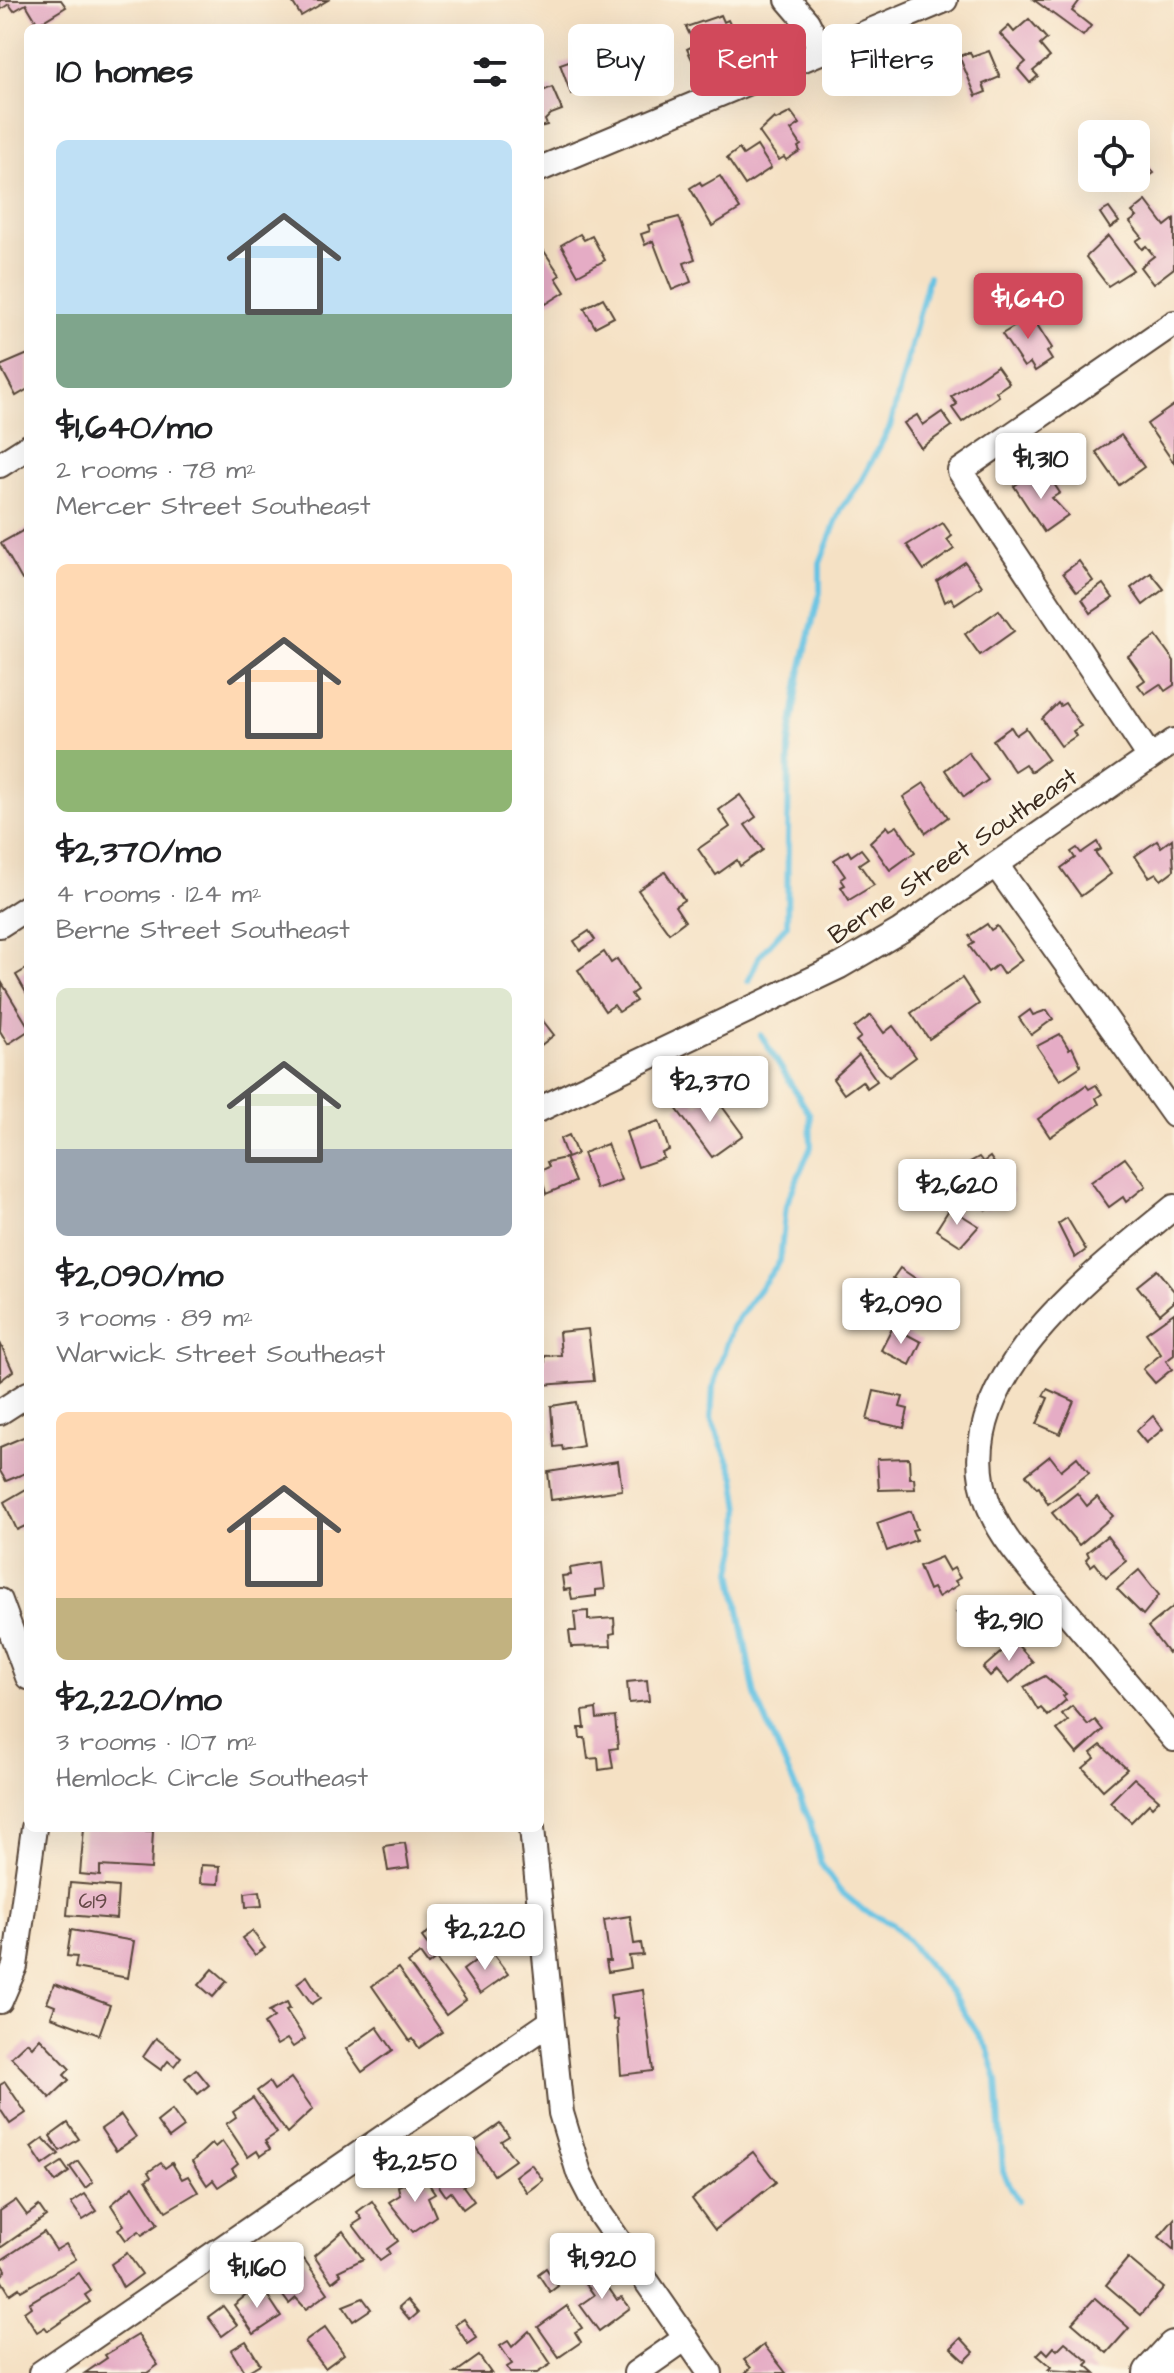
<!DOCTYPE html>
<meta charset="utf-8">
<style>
:root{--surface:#fff;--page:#f6f6f6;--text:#202124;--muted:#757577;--accent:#d1495b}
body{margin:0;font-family:"Architects Daughter",sans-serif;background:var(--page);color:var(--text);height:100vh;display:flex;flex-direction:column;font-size:30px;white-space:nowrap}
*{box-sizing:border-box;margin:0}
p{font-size:26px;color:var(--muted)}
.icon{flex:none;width:44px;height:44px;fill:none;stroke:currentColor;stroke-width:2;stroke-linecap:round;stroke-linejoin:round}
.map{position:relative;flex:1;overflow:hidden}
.panel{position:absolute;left:24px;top:24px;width:520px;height:1808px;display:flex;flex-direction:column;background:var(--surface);border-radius:12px;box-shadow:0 8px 32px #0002}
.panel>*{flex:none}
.hud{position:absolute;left:568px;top:24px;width:486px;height:72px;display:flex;gap:16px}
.controls{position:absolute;left:1078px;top:120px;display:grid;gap:16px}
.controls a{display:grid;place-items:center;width:72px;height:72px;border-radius:12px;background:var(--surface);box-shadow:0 8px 32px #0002;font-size:40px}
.price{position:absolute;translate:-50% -68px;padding:0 18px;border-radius:8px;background:#fff;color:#222;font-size:26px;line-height:52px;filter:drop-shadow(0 2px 4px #0008)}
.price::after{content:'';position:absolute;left:50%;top:48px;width:24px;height:18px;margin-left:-12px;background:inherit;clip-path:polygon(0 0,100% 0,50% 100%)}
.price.active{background:var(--accent);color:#fff}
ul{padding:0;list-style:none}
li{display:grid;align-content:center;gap:16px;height:424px;padding:0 32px}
li span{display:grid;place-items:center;height:248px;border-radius:12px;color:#555}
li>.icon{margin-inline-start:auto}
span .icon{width:144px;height:144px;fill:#fffc;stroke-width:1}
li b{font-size:34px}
h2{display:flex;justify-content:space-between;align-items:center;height:96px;padding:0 32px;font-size:34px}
.tag{padding:0 28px;border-radius:12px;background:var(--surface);box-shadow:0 8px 32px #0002;font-size:28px;line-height:72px}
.tag.active{background:var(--accent);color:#fff}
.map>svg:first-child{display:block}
</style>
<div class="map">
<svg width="1174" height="2373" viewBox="0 0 1174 2373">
<rect width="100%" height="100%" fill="#fcf5e5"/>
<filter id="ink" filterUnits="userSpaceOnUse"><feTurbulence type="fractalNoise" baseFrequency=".0125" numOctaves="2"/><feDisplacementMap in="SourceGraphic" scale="16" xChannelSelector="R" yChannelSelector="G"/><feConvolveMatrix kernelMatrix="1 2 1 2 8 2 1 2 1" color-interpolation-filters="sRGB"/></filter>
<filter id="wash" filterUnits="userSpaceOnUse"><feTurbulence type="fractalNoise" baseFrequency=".006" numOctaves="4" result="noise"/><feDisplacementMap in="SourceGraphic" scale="32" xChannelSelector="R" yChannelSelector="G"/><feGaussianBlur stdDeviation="1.8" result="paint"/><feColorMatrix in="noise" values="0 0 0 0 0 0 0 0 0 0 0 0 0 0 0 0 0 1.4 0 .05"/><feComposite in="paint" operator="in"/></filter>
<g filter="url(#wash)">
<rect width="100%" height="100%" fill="#f5e1c4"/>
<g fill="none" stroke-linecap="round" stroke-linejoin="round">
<g stroke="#65c2e3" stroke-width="6">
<path d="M748 981 759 956 787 925 789 744 800 674 820 592V563L841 509 860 483 890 427 929 276"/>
<path d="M761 1035 810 1115 811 1147 786 1205 780 1261 732 1327 713 1387 711 1419 735 1477 740 1509 739 1540 732 1571 749 1664 755 1695 810 1821 821 1864 839 1890 863 1910 892 1924 913 1947 954 1996 988 2050 997 2080 1003 2172 1018 2200"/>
</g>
</g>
<g id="blocks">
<g fill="#e5acc5">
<path d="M0 0H61L66 7 38 24 26 4 14 11 9 4 0 10Z"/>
<path d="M291 0H328L301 16Z"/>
<path d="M1034 0H1080L1072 11 1091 26 1083 36Z"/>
<path d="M721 15 724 22 728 20 739 42 721 56 719 52 694 64 687 49 695 45 686 27Z"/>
<path d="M1029 19 1047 39 1040 45 1050 57 1033 71 1038 76 1030 83 1018 69 1026 62 1000 34 1009 26 1014 32Z"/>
<path d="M644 30 661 73 623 84 618 70 625 67 615 42Z"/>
<path d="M989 51 1000 77 983 84 986 92 976 96 959 56 970 52 972 57Z"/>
<path d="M580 57 582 64 595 60 603 83 592 86 594 92 583 95 581 90 571 94 560 64Z"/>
<path d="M552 87 562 110 551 114 545 120 547 125 540 127V92Z"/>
<path d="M791 112 800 124 791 130 801 145 798 147 800 151 786 160 784 157 779 160 759 132 774 118 776 120Z"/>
<path d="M757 146 771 168 745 185 727 158 739 149 743 155Z"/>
<path d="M1142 157 1154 173 1144 180 1136 170V161Z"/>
<path d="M720 176 740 209 712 226 690 188 700 182 702 186Z"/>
<path d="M1146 201 1165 226 1174 219V268L1153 284 1140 267 1154 256 1146 246 1142 249 1136 241 1142 237 1130 222 1137 217 1132 212Z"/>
<path d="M1109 208 1119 222 1110 228 1100 213Z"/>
<path d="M679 217 695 259 684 263 691 282 672 290 653 241 645 245 641 234 650 231 648 225Z"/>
<path d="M580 234 584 240 592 236 605 260 578 275 561 245Z"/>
<path d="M1108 236 1133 270 1108 286 1086 257Z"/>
<path d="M540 245 560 275 556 278 565 292 546 304 540 295Z"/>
<path d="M603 298 614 317 595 327 584 308Z"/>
<path d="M1025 306 1052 348 1047 352 1052 360 1035 371 1030 363 1024 367 1002 334 1017 325 1011 316Z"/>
<path d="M28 354V389L16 396 0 366Z"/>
<path d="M997 366 1009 383 996 392 999 396 962 422 952 408 957 404 951 397Z"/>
<path d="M1174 405V463L1147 424Z"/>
<path d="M942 412 952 426 921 448 904 423 917 415 923 425Z"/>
<path d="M1121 435 1144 467 1119 485 1096 452Z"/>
<path d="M1033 473 1045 486 1052 481 1060 493 1052 498 1068 515 1044 532 1014 486Z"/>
<path d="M943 523 952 536 947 540 954 549 924 570 907 545Z"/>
<path d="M28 528V577L22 580 1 543Z"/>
<path d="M1079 561 1093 581 1077 592 1063 573Z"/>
<path d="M965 562 982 586 955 604 951 598 945 602 937 581Z"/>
<path d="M1151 573 1164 589 1143 605 1131 588Z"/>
<path d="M1103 584 1113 598 1091 613 1082 599Z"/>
<path d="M999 610 1014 631 980 655 965 634Z"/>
<path d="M1156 636 1174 661V685L1165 691 1160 684 1145 694 1138 685 1145 680 1128 656Z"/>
<path d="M1058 703 1060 706 1065 703 1081 726 1073 731 1076 736 1061 746 1042 719Z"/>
<path d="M1011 727 1016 735 1026 728 1048 759 1031 772 1025 764 1014 771 993 740Z"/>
<path d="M968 752 988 780 964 797 945 770Z"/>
<path d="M924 783 948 817 926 833 903 797Z"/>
<path d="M740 795 756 817 745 825 763 850 740 866 737 860 716 875 698 849 730 827 719 810Z"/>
<path d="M887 826 890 830 897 826 915 852 890 870 870 842Z"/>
<path d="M1172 839 1174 870 1161 880 1156 873 1149 877 1135 856 1157 841 1161 847Z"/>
<path d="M1097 842 1101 849 1095 852 1111 874 1081 896 1061 868 1075 858 1071 852 1077 848 1081 853Z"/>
<path d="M861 849 868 858 859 864 874 885 849 900 841 887 845 885 841 879 845 876 834 860 848 851 851 856Z"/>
<path d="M665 872 684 900 675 906 685 921 669 933 638 890Z"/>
<path d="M987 924 991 930 997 926 1022 960 1003 974 997 965 988 972 969 946 974 943 969 936Z"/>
<path d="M589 931 595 940 580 950 574 941Z"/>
<path d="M604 952 611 963 617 959 637 990 631 994 636 1001 619 1012 614 1005 605 1011 578 970Z"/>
<path d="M28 968V996L16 975Z"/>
<path d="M962 978 979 1004 929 1039 911 1013Z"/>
<path d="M2 983 28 1026V1031L8 1044 0 1031Z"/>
<path d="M1030 1010 1033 1015 1047 1010 1053 1019 1031 1035 1019 1018Z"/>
<path d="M871 1015 884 1033 893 1026 916 1057 889 1077 856 1041 861 1037 854 1028Z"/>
<path d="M540 1017 554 1035 540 1046Z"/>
<path d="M1060 1034 1069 1049 1072 1047 1081 1066 1060 1080 1037 1046Z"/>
<path d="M859 1055 877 1081 867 1088 862 1081 844 1094 833 1079Z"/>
<path d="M1086 1085 1089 1089 1096 1085 1102 1094 1096 1098 1099 1104 1050 1137 1038 1119Z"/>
<path d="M713 1094 743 1135 712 1157 676 1108 691 1097 697 1105Z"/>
<path d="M659 1121 669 1150 662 1153 664 1158 638 1167 626 1132Z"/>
<path d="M569 1135 577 1154 567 1158 560 1139Z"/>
<path d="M607 1144 621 1180 596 1189 583 1153Z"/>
<path d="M979 1157 983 1162 990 1157 1013 1191 986 1210 963 1176 974 1168 970 1162Z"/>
<path d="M565 1158 575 1182 546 1194 540 1171 549 1167 547 1162Z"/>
<path d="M1125 1158 1146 1186 1126 1202 1123 1197 1109 1207 1091 1182Z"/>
<path d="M950 1208 979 1226 961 1246 936 1230Z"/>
<path d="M1067 1218 1086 1250 1075 1258 1058 1224Z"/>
<path d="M900 1268 937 1293 922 1316 897 1299 905 1287 893 1278Z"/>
<path d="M1157 1270 1174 1291V1302L1160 1314 1137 1286Z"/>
<path d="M1174 1313V1355L1166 1361 1172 1369 1155 1383 1143 1369 1161 1354 1146 1333Z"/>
<path d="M893 1327 921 1342 910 1365 881 1350Z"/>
<path d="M588 1329 594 1381 542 1385 540 1363 545 1362V1356L561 1355 559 1332Z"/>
<path d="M0 1343 13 1371 0 1381Z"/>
<path d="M1047 1389 1074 1401 1060 1434 1037 1424 1048 1398 1043 1396Z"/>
<path d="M874 1391 903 1397 900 1407 908 1409 904 1428 867 1420Z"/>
<path d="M576 1402 583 1446 563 1450 562 1446 554 1447 551 1406Z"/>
<path d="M1153 1416 1163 1429 1146 1443 1136 1431Z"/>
<path d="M28 1435V1472L6 1481 0 1471V1447Z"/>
<path d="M1050 1456 1061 1470 1077 1457 1089 1473 1048 1504 1039 1487 1037 1488 1026 1475Z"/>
<path d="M909 1458 910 1478H914L915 1489 879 1490 877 1459Z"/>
<path d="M618 1461 622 1490 551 1500 548 1472Z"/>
<path d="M28 1488V1532L25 1526 17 1530 4 1502Z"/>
<path d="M1077 1493 1087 1506 1097 1497 1113 1516 1079 1545 1052 1513Z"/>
<path d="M911 1511 917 1529 912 1530 916 1540 887 1551 877 1523Z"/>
<path d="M1107 1536 1126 1561 1106 1577 1095 1563 1091 1566 1086 1559 1089 1556 1087 1552Z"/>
<path d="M941 1557 949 1571 954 1568 960 1578 955 1581 958 1585 938 1597 933 1588 929 1590 919 1566Z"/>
<path d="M602 1563 605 1589 596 1590V1596L572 1599 570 1589 564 1590 562 1576 571 1575 570 1568Z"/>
<path d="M1139 1570 1159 1595 1143 1615 1117 1589Z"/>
<path d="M977 1599 987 1611 991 1607 999 1616 980 1638 974 1631 971 1634 956 1612Z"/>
<path d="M1174 1606V1648L1168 1653 1148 1627Z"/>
<path d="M588 1611V1620L614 1618 615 1633 610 1634 611 1646 571 1647 569 1631H576L574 1612Z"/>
<path d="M1014 1641 1033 1662 1009 1684 997 1670 990 1676 983 1668Z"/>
<path d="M1045 1676 1066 1694 1063 1696 1066 1700 1048 1716 1041 1708 1038 1710 1024 1687Z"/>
<path d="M647 1680 649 1701 629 1703 627 1682Z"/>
<path d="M1072 1706 1088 1725 1095 1720 1103 1730 1077 1754 1057 1730 1068 1721 1062 1714Z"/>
<path d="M596 1709 597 1719 615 1717 618 1748 610 1749 613 1768 599 1770 598 1758 588 1759 585 1738H580L579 1728H585L583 1711Z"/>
<path d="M1101 1745 1127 1769 1103 1790 1083 1768 1095 1758 1091 1753Z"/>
<path d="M1134 1778 1159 1800 1152 1807 1149 1804 1131 1822 1110 1802Z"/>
<path d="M84 1828 153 1831 151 1869 100 1866V1876L80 1874Z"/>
<path d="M405 1843 409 1868 388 1871 384 1846Z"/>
<path d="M201 1865 220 1866 219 1884 200 1883Z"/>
<path d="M70 1883 118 1887 116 1919 67 1915Z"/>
<path d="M260 1891 262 1906 246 1907 245 1893Z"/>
<path d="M630 1916 634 1944 641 1943 643 1955 629 1956 631 1968 608 1972 606 1961H610L604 1920Z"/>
<path d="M71 1930 134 1941 128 1978 75 1968 77 1957 67 1956Z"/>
<path d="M431 1930 443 1946 434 1953 422 1937Z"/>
<path d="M252 1931 265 1948 255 1955 242 1938Z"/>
<path d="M490 1950 508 1974 480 1994 463 1970Z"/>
<path d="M420 1954 428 1965 436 1959 466 2000 446 2015 408 1963Z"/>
<path d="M398 1968 442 2032 419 2048 413 2039 410 2041 372 1986Z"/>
<path d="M213 1969 227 1981 213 1997 199 1985Z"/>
<path d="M307 1976 321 1998 312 2004 297 1983Z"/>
<path d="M54 1984 110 2005 99 2035 51 2017 55 2006 47 2003Z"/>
<path d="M643 1990 653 2071 621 2075 617 2019 613 2020 610 1995Z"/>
<path d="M287 2002 290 2008 286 2010 305 2039 293 2047 287 2039 277 2045 264 2024 274 2017 269 2011Z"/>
<path d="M377 2027 393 2050 362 2072 346 2049Z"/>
<path d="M40 2038 70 2069 64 2075 69 2080 50 2098 11 2057 27 2042 32 2047Z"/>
<path d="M156 2038 181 2057 174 2066 168 2061 161 2070 143 2057Z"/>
<path d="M196 2069 209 2085 198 2094 185 2078Z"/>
<path d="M291 2078 313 2109 287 2133 257 2091 269 2082 274 2090Z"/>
<path d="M5 2082 26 2113 10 2124 0 2109V2085Z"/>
<path d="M253 2098 277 2133 265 2141 270 2149 260 2156 257 2151 248 2157 226 2124 236 2117 233 2112Z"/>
<path d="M172 2110 184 2127 169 2138 157 2122Z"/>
<path d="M121 2115 136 2137 116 2151 101 2129Z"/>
<path d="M68 2123 79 2139 60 2151 50 2136Z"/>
<path d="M500 2124 509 2136 501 2141 515 2160 494 2175 473 2143Z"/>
<path d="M43 2138 59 2154 43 2165 31 2147Z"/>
<path d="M222 2141 238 2164 232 2169 236 2175 218 2187 213 2180 207 2185 192 2162 212 2143 215 2147Z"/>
<path d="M753 2152 776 2182 715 2230 692 2199Z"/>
<path d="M459 2153 470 2168 461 2175 467 2183 463 2186 474 2201 463 2209 451 2192 446 2196 430 2173Z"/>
<path d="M78 2161 93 2182 85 2188 70 2167Z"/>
<path d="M62 2162 69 2172 55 2182 48 2171Z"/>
<path d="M161 2163 165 2168 172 2163 182 2179 188 2176 198 2192 166 2211 146 2180 151 2177 148 2172Z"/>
<path d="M531 2164 543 2180 527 2192 515 2176Z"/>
<path d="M424 2177 435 2193 428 2197 436 2216 413 2232 389 2202 400 2195 398 2186 408 2182 411 2187Z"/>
<path d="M133 2186 158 2224 142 2235 139 2231 126 2240 118 2229 124 2225 111 2205Z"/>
<path d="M85 2194 97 2211 83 2220 71 2203Z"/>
<path d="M16 2200 27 2215 39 2206 46 2216 0 2248V2211Z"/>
<path d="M372 2201 398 2241 387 2249 390 2254 380 2261 353 2225 362 2219 357 2212Z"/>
<path d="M1174 2219V2250L1159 2237Z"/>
<path d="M343 2231 363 2259 338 2271 341 2275 332 2282 314 2256Z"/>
<path d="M44 2232 56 2250 66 2244 76 2259 21 2291 19 2288 10 2294 0 2278 6 2270 0 2261Z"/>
<path d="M127 2253 142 2274 123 2288 111 2264Z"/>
<path d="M293 2255 298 2263 304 2259 328 2293 306 2309 296 2298 289 2304 272 2281 284 2273 278 2266Z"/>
<path d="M1128 2258 1164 2288 1141 2315 1106 2285Z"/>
<path d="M594 2267 617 2300 622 2297 630 2308 599 2331 580 2305 594 2295 581 2277Z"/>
<path d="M546 2268 558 2286 550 2292 538 2274Z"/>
<path d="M79 2273 91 2291 85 2295 90 2302 48 2331 45 2327 37 2332 24 2312 31 2307 29 2303Z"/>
<path d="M260 2284 281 2316 254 2334 234 2305Z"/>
<path d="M363 2298 371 2309 353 2321 343 2306Z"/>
<path d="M1095 2298 1129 2328 1107 2353 1072 2323Z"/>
<path d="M407 2300 418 2313 410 2320 399 2307Z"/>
<path d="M223 2306 237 2325 222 2336 208 2317Z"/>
<path d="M567 2306 582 2328 575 2332 581 2342 559 2357 538 2327Z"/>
<path d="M464 2319 477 2338 468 2344 455 2325Z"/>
<path d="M325 2327 344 2354 325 2368 305 2342Z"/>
<path d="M529 2331 551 2364 537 2373H510L507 2367 512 2364 500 2346 508 2341 512 2347Z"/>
<path d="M138 2335 158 2365 147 2373H85L107 2358 105 2355Z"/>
<path d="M961 2338 974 2352 965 2361 951 2348Z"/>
<path d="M246 2341 260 2364 245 2373 231 2350Z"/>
<path d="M1065 2342 1089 2362 1086 2365 1095 2373 1048 2370 1051 2367 1037 2355 1043 2349 1048 2354 1054 2347 1057 2350Z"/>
<path d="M764 2345 786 2373H745L751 2368 744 2360Z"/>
<path d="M479 2356 491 2373H455Z"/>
</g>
</g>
</g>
<g filter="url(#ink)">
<use href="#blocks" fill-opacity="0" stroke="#574537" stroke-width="2"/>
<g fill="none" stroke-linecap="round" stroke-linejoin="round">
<g stroke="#574537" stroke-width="28">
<g id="street">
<path d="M788 0 807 22 822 52"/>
<path d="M540 169 945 0"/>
<path d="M0 465 28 447"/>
<path d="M1150 757 960 471 1174 323"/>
<path d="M996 865 1174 1115"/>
<path d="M0 925 28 907"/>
<path d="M540 1109 840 966 900 931 1174 741"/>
<path d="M1174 1207C1093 1274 942 1385 989 1506 1003 1543 1036 1575 1060 1604 1098 1649 1136 1694 1174 1739"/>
<path d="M0 1412 28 1394"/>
<path d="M0 1601 28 1677"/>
<path d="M532 1828 561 2113 579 2173 600 2214 710 2373"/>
<path d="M0 2001 15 1966 34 1828"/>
<path d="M41 2373 551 2022"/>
<path d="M636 2373 686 2338"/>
</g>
</g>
<g stroke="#574537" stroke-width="38">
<path id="secondary" d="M1151 2373 1174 2348"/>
</g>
<use href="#street" stroke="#fff" stroke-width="24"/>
<use href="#secondary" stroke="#fff" stroke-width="34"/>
</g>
</g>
<g text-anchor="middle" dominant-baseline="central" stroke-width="6" stroke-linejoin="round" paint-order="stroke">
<g font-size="22" fill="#664a48">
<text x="93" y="1901">619</text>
</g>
<g font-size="26" fill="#3b2a1e" stroke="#fcf5e5">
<text transform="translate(953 856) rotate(-34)">Berne Street Southeast</text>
</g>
</g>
</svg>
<div class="controls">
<a><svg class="icon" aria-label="locate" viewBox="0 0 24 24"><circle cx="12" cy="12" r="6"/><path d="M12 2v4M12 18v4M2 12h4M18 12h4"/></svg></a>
</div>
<b class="price active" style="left:1028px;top:341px">$1,640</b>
<b class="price" style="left:1041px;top:501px">$1,310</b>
<b class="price" style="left:710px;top:1124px">$2,370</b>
<b class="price" style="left:957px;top:1227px">$2,620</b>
<b class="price" style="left:901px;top:1346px">$2,090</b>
<b class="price" style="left:1009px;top:1663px">$2,910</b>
<b class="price" style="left:485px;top:1972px">$2,220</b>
<b class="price" style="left:415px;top:2204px">$2,250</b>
<b class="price" style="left:602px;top:2301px">$1,920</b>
<b class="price" style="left:257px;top:2310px">$1,160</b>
<div class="hud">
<a class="tag">Buy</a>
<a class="tag active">Rent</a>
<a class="tag">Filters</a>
</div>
<section class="panel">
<h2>10 homes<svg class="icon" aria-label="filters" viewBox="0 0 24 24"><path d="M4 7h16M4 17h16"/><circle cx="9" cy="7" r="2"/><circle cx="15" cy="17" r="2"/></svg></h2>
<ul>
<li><span style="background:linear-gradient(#bfe0f5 70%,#7fa58c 0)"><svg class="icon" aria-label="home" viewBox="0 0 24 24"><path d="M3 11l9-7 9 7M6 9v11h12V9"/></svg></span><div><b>$1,640/mo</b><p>2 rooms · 78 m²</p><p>Mercer Street Southeast</p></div></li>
<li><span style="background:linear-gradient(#ffd9b3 75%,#8fb573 0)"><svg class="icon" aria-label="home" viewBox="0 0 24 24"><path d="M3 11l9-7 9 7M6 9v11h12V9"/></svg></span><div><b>$2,370/mo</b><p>4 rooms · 124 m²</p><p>Berne Street Southeast</p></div></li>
<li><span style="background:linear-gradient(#dfe7d0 65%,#9aa5b1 0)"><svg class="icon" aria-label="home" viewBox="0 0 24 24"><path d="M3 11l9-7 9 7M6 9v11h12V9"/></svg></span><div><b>$2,090/mo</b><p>3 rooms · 89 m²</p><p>Warwick Street Southeast</p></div></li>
<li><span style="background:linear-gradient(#ffd9b3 75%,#c2b280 0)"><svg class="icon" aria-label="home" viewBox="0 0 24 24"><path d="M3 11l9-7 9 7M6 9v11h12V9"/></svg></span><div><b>$2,220/mo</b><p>3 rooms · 107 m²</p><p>Hemlock Circle Southeast</p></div></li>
</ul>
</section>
</div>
